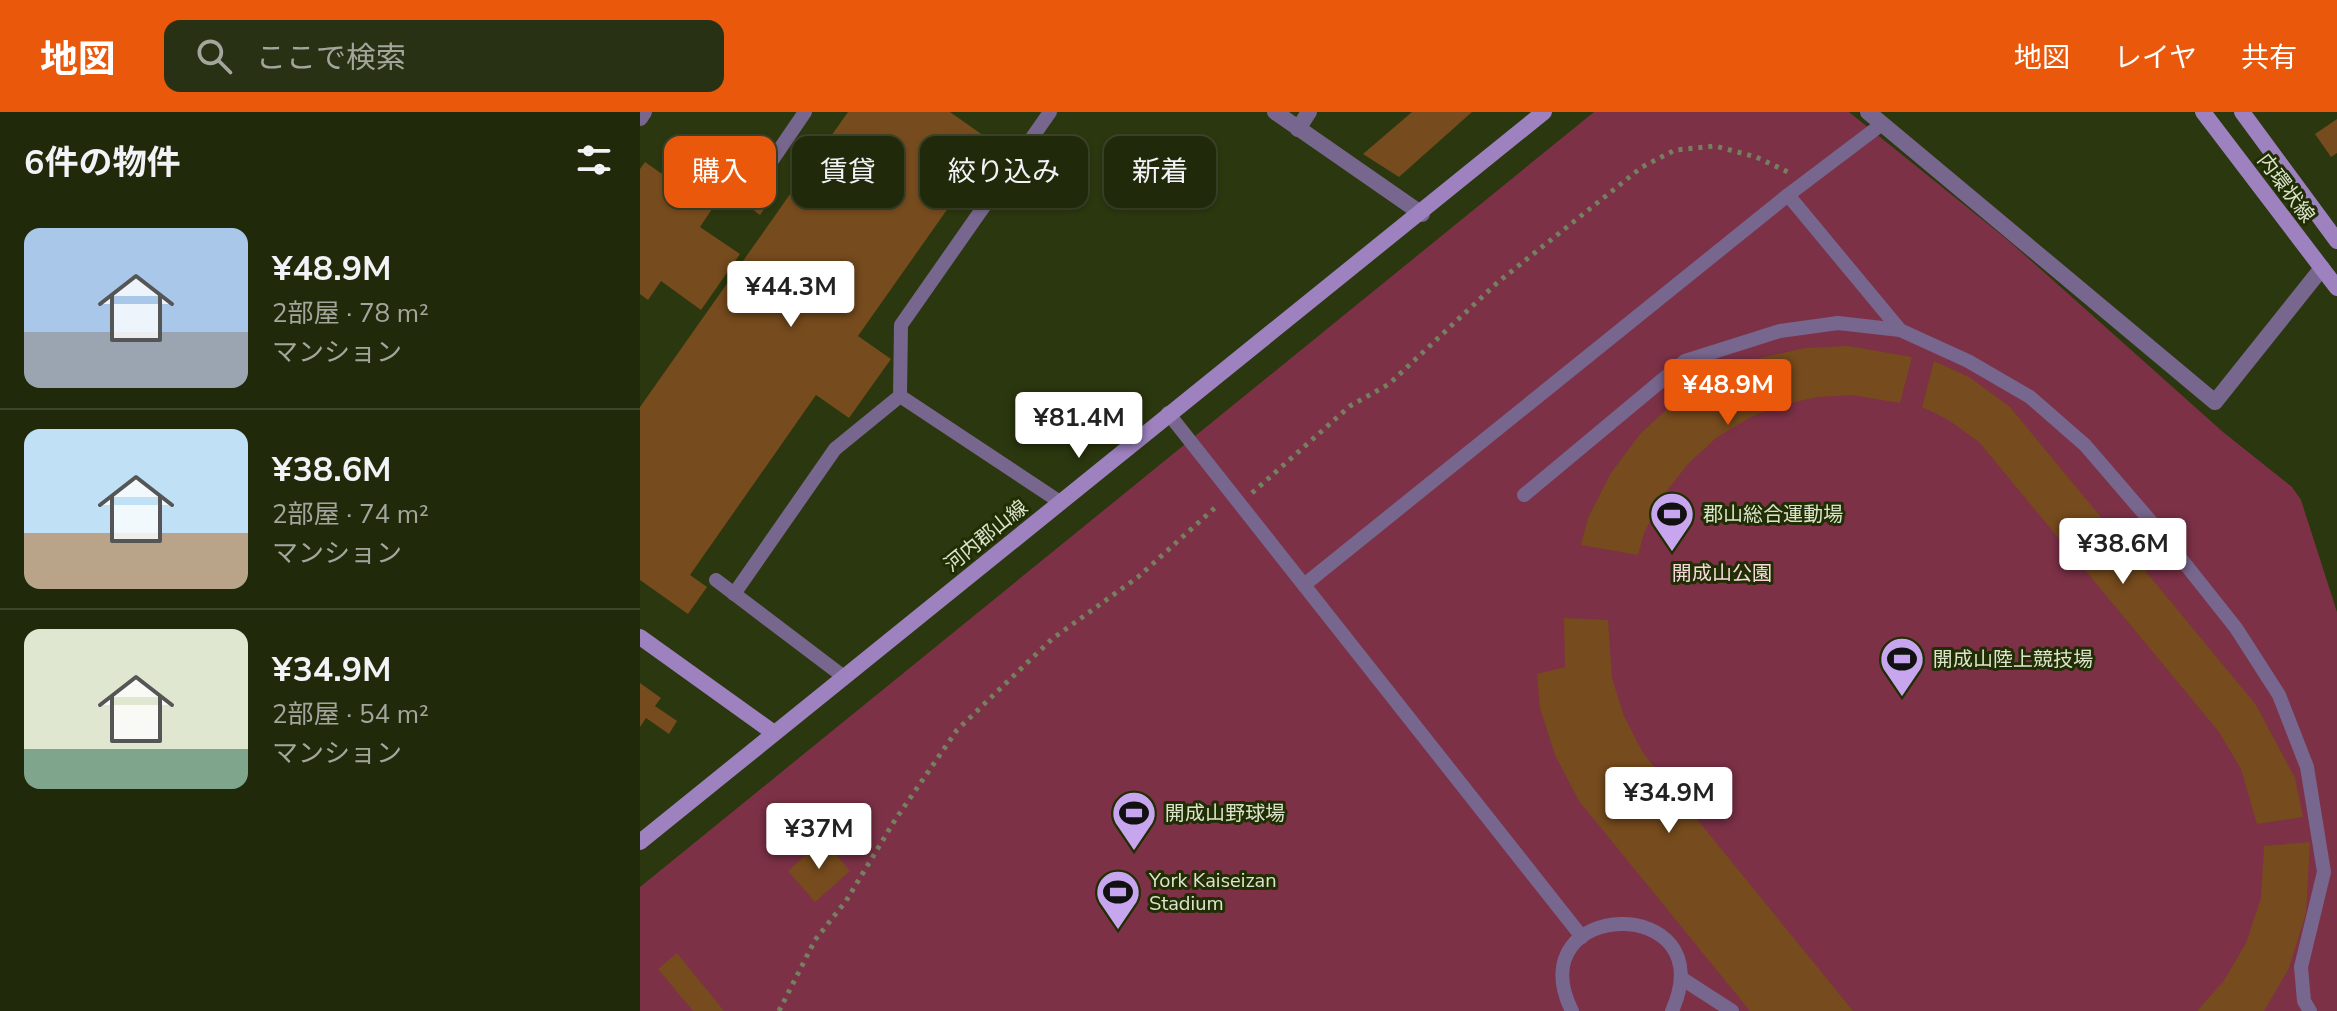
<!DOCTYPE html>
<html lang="ja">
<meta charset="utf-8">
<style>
:root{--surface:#20290a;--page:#283113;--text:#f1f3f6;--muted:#a2a69c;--line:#3d452b;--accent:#ea580c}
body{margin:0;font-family:"Nunito Sans","Noto Sans JP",sans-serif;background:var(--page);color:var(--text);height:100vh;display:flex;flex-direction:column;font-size:30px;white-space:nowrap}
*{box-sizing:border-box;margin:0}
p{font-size:26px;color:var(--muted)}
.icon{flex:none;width:44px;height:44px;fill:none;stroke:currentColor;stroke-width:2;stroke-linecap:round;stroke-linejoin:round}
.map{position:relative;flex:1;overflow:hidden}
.sheet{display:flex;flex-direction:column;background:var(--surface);width:640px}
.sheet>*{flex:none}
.hud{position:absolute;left:24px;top:24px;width:760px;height:72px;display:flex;gap:16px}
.price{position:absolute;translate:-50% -68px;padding:0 18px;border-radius:8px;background:#fff;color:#222;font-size:26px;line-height:52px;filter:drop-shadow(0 2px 4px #0008)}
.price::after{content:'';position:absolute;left:50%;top:48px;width:24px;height:18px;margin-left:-12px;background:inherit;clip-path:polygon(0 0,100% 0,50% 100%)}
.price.on{background:var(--accent);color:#fff}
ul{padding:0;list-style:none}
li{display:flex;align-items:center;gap:24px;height:200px;padding:0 24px}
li+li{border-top:2px solid var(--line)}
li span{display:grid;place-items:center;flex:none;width:224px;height:160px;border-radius:16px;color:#555}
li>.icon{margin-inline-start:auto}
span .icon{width:96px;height:96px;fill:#fffc;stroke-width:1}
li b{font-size:34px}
h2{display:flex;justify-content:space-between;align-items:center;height:96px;padding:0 24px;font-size:34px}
.tag{padding:0 28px;border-radius:16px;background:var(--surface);box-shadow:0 2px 6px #0004,0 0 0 2px var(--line);font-size:28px;line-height:72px}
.tag.on{background:var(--accent);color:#fff}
header{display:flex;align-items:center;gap:48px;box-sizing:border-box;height:112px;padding:0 40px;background:var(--accent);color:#fff}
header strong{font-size:38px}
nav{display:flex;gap:44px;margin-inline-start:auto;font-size:28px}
.search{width:560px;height:72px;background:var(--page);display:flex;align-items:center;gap:20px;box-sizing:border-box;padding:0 28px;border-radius:16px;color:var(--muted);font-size:30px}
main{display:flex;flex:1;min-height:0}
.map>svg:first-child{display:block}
</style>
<header>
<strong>地図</strong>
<div class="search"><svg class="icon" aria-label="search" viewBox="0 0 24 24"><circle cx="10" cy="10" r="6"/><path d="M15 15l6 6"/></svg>ここで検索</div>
<nav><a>地図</a><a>レイヤ</a><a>共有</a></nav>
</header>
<main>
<section class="sheet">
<h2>6件の物件<svg class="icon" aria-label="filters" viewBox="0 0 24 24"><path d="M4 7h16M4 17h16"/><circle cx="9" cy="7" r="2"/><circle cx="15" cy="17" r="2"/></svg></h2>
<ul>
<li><span style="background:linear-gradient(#a9c7e8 65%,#9aa5b1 0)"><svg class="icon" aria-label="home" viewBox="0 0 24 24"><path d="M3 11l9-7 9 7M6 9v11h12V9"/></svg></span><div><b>¥48.9M</b><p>2部屋 · 78 m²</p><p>マンション</p></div></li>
<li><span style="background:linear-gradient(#bfe0f5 65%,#b9a48a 0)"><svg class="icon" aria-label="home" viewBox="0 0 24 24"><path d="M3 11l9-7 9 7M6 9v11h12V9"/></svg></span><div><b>¥38.6M</b><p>2部屋 · 74 m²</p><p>マンション</p></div></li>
<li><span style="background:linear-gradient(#dfe7d0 75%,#7fa58c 0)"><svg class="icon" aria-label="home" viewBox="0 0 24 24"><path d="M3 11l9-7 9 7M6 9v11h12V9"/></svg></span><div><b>¥34.9M</b><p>2部屋 · 54 m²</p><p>マンション</p></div></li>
</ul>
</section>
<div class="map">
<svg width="1697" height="899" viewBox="0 0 1697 899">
<rect width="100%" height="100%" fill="#2b370e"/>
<path fill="#7c3147" d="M954 0H1209L1369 129 1583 320 1652 375 1661 388 1697 500V899H0V775Z"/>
<g fill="#764b1d">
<path d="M208 0H310L354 31 218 224 251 247 209 306 176 283 50 463 67 475 48 502 0 468V295Z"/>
<path d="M772 0H832L759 65 723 42Z"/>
<path d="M1697 7V41L1691 45 1675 22Z"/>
<path d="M5 50 72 97 60 115 100 142 61 198 21 169 8 188 0 182V57Z"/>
<path d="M118 78 131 88 120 103 107 93Z"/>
<path d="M1208 234 1272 245 1260 291 1212 283 1178 285 1141 293 1109 306 1076 326 1047 353 1022 385 1004 421 998 443 941 433 948 406 971 361 1001 321 1038 287 1078 263 1120 246 1165 236Z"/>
<path d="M1294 249 1329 265 1370 295 1616 593 1655 666 1663 705 1617 712 1601 657 1579 620 1339 330 1307 307 1282 295Z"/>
<path d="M924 506 968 508 972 566 984 604 1003 641 1213 899H1110L939 689 915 643 900 596 897 562 925 555Z"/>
<path d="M0 571 21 586 15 594 37 609 29 622 6 606 0 615Z"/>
<path d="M183 728 210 759 175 790 148 759Z"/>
<path d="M1670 730 1666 801 1649 856 1624 899H1557L1583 870 1606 831 1621 786 1624 734Z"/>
<path d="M37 841 84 899H53L18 857Z"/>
</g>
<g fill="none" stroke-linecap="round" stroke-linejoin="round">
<g stroke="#76805f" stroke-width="5" stroke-dasharray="4 6" stroke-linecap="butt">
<path d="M612 381 710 294 749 272 857 171 1002 55 1035 38 1075 34 1116 45 1150 61"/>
<path d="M139 899 175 828 206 789 255 708 317 618 412 527 498 465 578 393"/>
</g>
<g stroke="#77668d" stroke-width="14">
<path d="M122 63 165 0"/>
<path d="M1148 83 1260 218"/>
<path d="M260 284 420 390"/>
<path d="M528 301 942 825"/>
<path d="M884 383 1045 249 1140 219 1198 211 1260 218 1328 249 1390 285 1445 333 1519 419 1596 516 1639 583 1667 655 1684 760 1661 855 1664 889 1670 899"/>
<path d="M76 468 204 565"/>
<path d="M664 473 1148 83 1242 12"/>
<path d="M94 482 195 337 260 284 261 213 410 0"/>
<path d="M1041 866 1092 899"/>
<path d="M932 899C876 786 1085 780 1032 899"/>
</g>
<g stroke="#77668d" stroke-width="16">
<path d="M635 0 782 102"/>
<path d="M1228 0 1575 290 1682 156"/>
<path d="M0 6 4 0"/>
<path d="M658 17 669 0"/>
</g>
<g stroke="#9e82c0" stroke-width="16">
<path d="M1563 0 1697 176"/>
<path d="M1602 0 1697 129"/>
<path d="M0 525 134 621"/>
<path d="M0 730 904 0"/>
</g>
</g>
<defs>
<g id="stadium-pin" transform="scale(2.3)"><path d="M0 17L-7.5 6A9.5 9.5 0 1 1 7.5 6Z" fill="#c7a6ef" stroke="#212d03"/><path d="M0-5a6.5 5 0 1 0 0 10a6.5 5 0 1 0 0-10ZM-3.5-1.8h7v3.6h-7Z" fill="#111"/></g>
</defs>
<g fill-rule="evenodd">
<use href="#stadium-pin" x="1032" y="402"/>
<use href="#stadium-pin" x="1262" y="547"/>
<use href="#stadium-pin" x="494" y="701"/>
<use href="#stadium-pin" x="478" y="780"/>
</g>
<g text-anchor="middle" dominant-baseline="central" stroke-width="6" stroke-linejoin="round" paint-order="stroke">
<g font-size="20" fill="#dbe4cd" stroke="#212d03">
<text transform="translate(1646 76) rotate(53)">内環状線</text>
<text transform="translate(346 424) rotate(-39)">河内郡山線</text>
</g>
<g font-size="20" fill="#dbe4cd" stroke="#212d03" text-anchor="start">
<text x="1063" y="402">郡山総合運動場</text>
<text x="1293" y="547">開成山陸上競技場</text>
<text x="525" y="701">開成山野球場</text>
<text x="509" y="768">York Kaiseizan<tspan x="509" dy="23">Stadium</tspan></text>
</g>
<g font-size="20" fill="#f7d9df" stroke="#212d03">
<text x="1082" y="461">開成山公園</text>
</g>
</g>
</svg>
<b class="price" style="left:151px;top:217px">¥44.3M</b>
<b class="price on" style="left:1088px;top:315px">¥48.9M</b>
<b class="price" style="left:439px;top:348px">¥81.4M</b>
<b class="price" style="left:1483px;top:474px">¥38.6M</b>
<b class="price" style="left:1029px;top:723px">¥34.9M</b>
<b class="price" style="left:179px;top:759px">¥37M</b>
<div class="hud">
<a class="tag on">購入</a>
<a class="tag">賃貸</a>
<a class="tag">絞り込み</a>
<a class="tag">新着</a>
</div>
</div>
</main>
